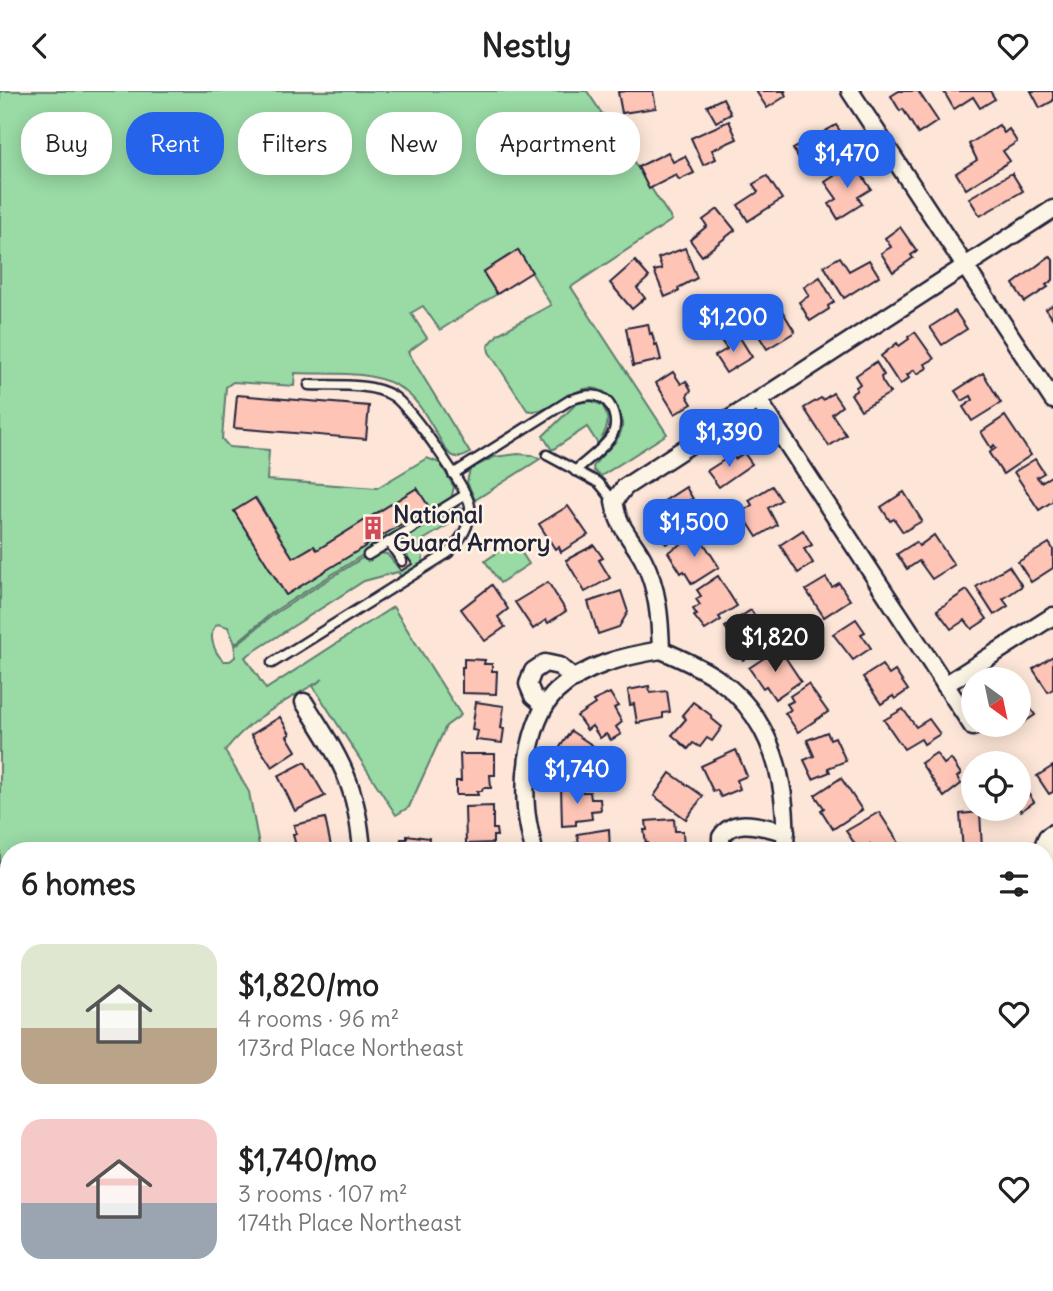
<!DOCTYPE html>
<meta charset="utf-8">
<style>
:root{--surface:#fff;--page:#f2f2f2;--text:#222;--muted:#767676;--accent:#2563eb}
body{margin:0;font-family:Delius,sans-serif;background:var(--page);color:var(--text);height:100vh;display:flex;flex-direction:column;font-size:26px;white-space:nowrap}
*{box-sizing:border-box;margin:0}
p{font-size:23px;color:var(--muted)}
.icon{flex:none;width:38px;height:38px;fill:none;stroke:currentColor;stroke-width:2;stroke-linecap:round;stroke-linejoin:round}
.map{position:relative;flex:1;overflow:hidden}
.sheet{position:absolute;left:0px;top:751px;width:1054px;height:450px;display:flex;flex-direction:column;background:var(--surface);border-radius:28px 28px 0 0;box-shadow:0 4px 18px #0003}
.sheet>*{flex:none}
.banner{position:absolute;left:21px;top:21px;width:700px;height:63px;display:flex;gap:14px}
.needle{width:46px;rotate:147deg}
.fabs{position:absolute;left:961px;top:576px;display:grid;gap:14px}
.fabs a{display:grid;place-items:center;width:70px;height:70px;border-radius:50%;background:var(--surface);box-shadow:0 4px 18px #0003;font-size:35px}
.price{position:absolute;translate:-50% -60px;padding:0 16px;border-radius:14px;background:var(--accent);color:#fff;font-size:23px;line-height:46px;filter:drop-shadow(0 2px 4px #0008)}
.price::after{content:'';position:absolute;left:50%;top:42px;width:21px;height:16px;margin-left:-10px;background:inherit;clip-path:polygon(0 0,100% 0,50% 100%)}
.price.selected{background:#222;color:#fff}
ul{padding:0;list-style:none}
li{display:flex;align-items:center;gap:21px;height:175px;padding:0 21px}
li span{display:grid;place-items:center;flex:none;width:196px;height:140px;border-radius:21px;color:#555}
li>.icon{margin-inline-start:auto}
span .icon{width:84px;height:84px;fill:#fffc;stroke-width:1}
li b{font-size:30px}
h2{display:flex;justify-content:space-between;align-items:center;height:84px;padding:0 21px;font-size:30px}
.tag{padding:0 24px;border-radius:28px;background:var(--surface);box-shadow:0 4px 18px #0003;font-size:24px;line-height:63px}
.tag.selected{background:var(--accent);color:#fff}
header{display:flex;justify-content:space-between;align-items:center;height:91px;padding:0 21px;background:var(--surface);font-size:32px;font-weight:700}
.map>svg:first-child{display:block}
</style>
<header><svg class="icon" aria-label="back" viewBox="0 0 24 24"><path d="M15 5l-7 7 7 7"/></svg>Nestly<svg class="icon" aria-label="heart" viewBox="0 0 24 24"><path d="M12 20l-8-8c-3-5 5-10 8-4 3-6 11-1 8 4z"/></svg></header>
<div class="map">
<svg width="1053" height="1200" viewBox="0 0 1053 1200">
<rect width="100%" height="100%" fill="#fde6d7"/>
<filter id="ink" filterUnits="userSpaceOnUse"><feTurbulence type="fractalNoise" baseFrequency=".0143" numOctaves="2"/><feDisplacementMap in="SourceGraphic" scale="14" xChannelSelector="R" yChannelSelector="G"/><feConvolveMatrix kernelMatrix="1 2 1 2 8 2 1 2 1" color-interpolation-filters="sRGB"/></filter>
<g filter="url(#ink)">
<g fill="#99daa5" stroke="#5e7e70" stroke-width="2" fill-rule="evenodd">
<path d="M0 0H587L672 129 571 196 667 343 601 385 594 380 593 376C601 362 619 353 622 337 623 328 619 318 614 311 585 272 556 328 527 319L489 261 488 255 498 243 551 214 518 159 483 181 497 203 440 239 423 215 411 222 427 247 408 261 470 362C464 366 457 369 450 363 445 359 442 351 438 345 429 330 420 312 406 301 378 277 330 284 295 282L294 295 233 291 226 296 222 348 229 356 269 359 267 389 377 397 427 367 440 372 454 396 451 408 273 521 235 553 228 536 218 533C206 541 214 562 224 570H230L235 566V555L274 523 367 464 369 466 379 462 387 463 401 480 412 473 402 456 404 446C421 435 444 414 465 418L462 433 458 428 418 452C430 473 419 476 402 487L398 481 364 490 245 566 266 598 393 516 461 624 446 635 409 716 396 724 313 595 323 588C290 608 248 628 225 660L249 701 259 754 257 759 9 760V1192H640L670 1200H0ZM417 397 428 416 286 504 235 421 256 407 293 467 313 455 317 459Z"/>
<path d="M588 309 602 314C612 329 607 339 598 353L587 336 552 359 543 345 577 312Z"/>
<path d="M518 363 531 364 540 368 475 409 467 391 470 378 494 366Z"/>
<path d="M514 450 529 473 500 492 485 470Z"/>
<path d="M1053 907V1200H760L765 1192H1045V912Z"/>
</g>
<g fill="#fec4b6" stroke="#22223b" stroke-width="2">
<path d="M626 0H653L656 17 622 22 618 1Z"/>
<path d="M756 0H786L784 1 786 5 767 17Z"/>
<path d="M899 0H918L938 30 918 43 903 18 900 20 891 5Z"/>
<path d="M946 0H990L995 8 980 17 973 6 954 18 944 1Z"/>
<path d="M1031 0H1053V10L1040 17Z"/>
<path d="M723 7 731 23 716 31 707 15Z"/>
<path d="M729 30 737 48 712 59 716 68 703 74 691 47Z"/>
<path d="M836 34 849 53 828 66 825 61 804 75 793 58Z"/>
<path d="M999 34 1004 42 1009 38 1017 51 1003 60 1010 70 966 98 956 82 977 69 969 53Z"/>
<path d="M668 61 673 71 685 65 694 82 679 89 676 84 649 98 638 76Z"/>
<path d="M854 72 871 98 858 106 862 113 838 128 829 113 837 108 825 91Z"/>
<path d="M1012 82 1023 100 980 125 969 107Z"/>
<path d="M767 85 782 108 748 130 738 114 758 101 753 93Z"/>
<path d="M718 118 735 139 702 165 690 149 707 135 703 129Z"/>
<path d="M900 136 917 160 911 164 913 167 893 181 881 162 891 156 885 147Z"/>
<path d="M685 157 697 187 678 197 679 200 665 206 654 180 662 178 658 167Z"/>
<path d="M518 159 532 181 497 203 483 181Z"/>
<path d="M1050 165 1053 169V189L1046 194 1048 196 1025 211 1013 193Z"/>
<path d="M840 166 849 180 869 169 879 185 844 207 824 175Z"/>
<path d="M635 170 649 186 637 197 645 207 632 218 610 192Z"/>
<path d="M820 186 834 211 828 215 829 218 810 230 799 211 809 205 804 196Z"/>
<path d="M778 213 795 241 767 258 759 245 770 239 760 224Z"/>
<path d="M1053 214V228L1046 218Z"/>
<path d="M955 220 967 238 942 254 930 236Z"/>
<path d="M648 233 650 243 652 242 655 254 657 253 661 269 633 275 626 237Z"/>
<path d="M915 241 934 268 925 273 927 277 917 283 914 279 907 284 909 287 900 294 881 265 897 252 899 255 909 248 908 246Z"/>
<path d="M737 242 752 266 726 282 715 265 727 258 722 251Z"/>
<path d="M876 271 884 284 881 286 882 290 890 302 861 319 851 303 857 299 856 296 860 293 855 285Z"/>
<path d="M673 281 681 293 686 290 691 299 687 305 692 313 675 323 656 292Z"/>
<path d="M983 282 1001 312 972 330 963 316 973 309 971 305 962 310 955 300Z"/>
<path d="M833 302 842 315 832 323 846 344 829 355 804 317 821 307 823 309Z"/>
<path d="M237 304 369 315 366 348 234 337Z"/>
<path d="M1005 325 1031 364 1003 383 989 362 996 357 994 354 991 357 981 341Z"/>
<path d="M744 362 752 373 719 396 707 380 732 364 735 368Z"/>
<path d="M1035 368 1044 382 1037 386 1041 391 1053 384V410L1039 419 1014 381Z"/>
<path d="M772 395 781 409 768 417 777 434 757 446 741 421 752 414 749 409Z"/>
<path d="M686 396 693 408 690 409 704 429 666 453 657 440 665 435 659 422 663 421 658 414Z"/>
<path d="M417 397 429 416 286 504 234 420 255 407 293 467 314 455 317 459Z"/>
<path d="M904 401 922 430 903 441 894 428 890 430 881 416Z"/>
<path d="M568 415 588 444 561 461 559 456 555 458 539 433Z"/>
<path d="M803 439 812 454 804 458 813 472 798 482 780 454Z"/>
<path d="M698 443 719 476 692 493 684 480 681 482 668 461Z"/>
<path d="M934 444 954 474 932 488 919 470 907 478 897 463 916 451 919 455Z"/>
<path d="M1049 452 1053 458V477L1031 491 1018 471Z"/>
<path d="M594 454 603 467 599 469 610 487 585 501 566 469Z"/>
<path d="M408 467 412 473 401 480 397 474Z"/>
<path d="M1009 475 1022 495 1003 508 1008 515 994 524 976 496Z"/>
<path d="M718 485 737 515 719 526 721 529 705 539 694 525 697 524 693 518 700 514 696 508 701 505 697 499Z"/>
<path d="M826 487 832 496 839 492 850 509 824 526 806 499Z"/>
<path d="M548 491 566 520 548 532 546 529 533 538 515 511Z"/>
<path d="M492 494 508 518 498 526 505 536 485 550 461 518Z"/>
<path d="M967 499 987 528 972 538 965 529 951 538 937 519Z"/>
<path d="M621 500 628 521 619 536 598 543 588 511Z"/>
<path d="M751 519 771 550 743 569 733 556 737 553 725 536Z"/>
<path d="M856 528 865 541 861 543 871 557 853 569 833 543Z"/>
<path d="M779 557 801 590 775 608 766 595 763 597 749 577Z"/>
<path d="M1053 565V598L1048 601 1033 578Z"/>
<path d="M464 568 485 569 484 573H492V580H497L496 603 462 602V576H464Z"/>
<path d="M882 574 889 584 895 580 908 599 895 608 893 605 881 613 863 586Z"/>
<path d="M808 593 828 621 798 641 785 622 791 619 787 613 793 610 790 605Z"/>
<path d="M649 595 650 602 667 600 670 621 663 622V627L637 632 634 613 630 614 628 599Z"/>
<path d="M1018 598 1035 624 1012 639 1009 634H1018Z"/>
<path d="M610 602 618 615 614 617 622 631 616 636 621 643 611 649 606 643 600 647 592 635 587 639 577 625 595 613 593 610Z"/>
<path d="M476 611 504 615 501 637 504 638 502 652 476 649 478 640 472 639Z"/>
<path d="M693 611 712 625 711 627 722 636 712 650 707 647 700 656 693 652 688 658 672 644 686 628 682 624Z"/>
<path d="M903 618 916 636 929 628 940 643 924 653 921 648 904 658 884 629Z"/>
<path d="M280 626 290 643 287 645 296 660 272 676 251 644Z"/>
<path d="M571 640 601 660 586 685 581 682 578 688 558 676 567 662 560 656Z"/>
<path d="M827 641 830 648 835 646 846 670 828 677 830 681 813 688 804 669 814 665 807 649Z"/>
<path d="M736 659 747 685 737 689 740 698 721 706 717 699 713 700 701 675Z"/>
<path d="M936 662 944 673 951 668 961 683 957 686 961 693 944 706 921 672Z"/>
<path d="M460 663H495V684H490L491 697H483L482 700H477L478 704H456V690H461Z"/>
<path d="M305 671 325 705 295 720 278 685Z"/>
<path d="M1053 675V701L1049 703 1037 685Z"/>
<path d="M670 682 703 705 686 728 654 705Z"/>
<path d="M841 687 862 719 833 738 821 719 824 717 815 704Z"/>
<path d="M1020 690 1034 711 1021 720 1018 716V691Z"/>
<path d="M561 695H578V701H590L591 708H600L601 719 591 720 592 728 576 730V734L562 735Z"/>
<path d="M493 715V738H496L497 745H493V752L466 753 465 716Z"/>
<path d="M996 718H1017L1003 726Z"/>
<path d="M879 721 899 752 888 760H874L870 753 860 760 846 740Z"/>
<path d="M980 721 982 758 963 760 960 723Z"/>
<path d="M325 727 332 760H297L293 743H296L294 734Z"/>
<path d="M674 728 675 740H683L684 760H650L648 752 646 753 644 739H647L646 730Z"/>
<path d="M609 738 610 760H571L576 759 575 752H579L577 743Z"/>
<path d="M407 744 429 747 428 760H392L393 753 400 754 401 748H407Z"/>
<path d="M1045 828 1052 838 1045 843Z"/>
<path d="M691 1192 699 1194 701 1192H715L723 1200H685Z"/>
</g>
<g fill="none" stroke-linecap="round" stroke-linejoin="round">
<g stroke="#22223b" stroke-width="13">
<g id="lane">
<path d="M547 364 599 392 614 410"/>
<path d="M453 383 570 309C579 306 588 303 597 305 613 309 620 332 611 346 602 359 587 369 575 380"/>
<path d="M389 451 402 470"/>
<path d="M368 464 465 404"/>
<path d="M272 572 448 462C461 448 471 435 470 415 468 398 409 315 393 305 371 291 334 295 309 294"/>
</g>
</g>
<g stroke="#22223b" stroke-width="21">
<g id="street">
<path d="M850 0 1053 309"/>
<path d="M759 310 973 636"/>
<path d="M661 559C660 528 658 497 643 468 631 446 618 437 614 410L625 396 1053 118"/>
<path d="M661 559C680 567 698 575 715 586 774 626 788 693 785 760"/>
<path d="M945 594 1053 525"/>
<path d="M304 611C339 666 357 692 362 760"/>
<path d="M545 615 533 605 528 593 533 580 545 572 559 575 574 588"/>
<path d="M1053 742 1047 746 1044 753 1053 774"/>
<path d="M534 760C531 746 527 731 526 717 523 682 530 625 557 600 585 574 625 565 661 559"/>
<path d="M721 760V746C735 724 764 737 786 741"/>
</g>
</g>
<use href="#lane" stroke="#fcf5e5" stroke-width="8"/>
<use href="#street" stroke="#fcf5e5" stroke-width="16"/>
</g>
</g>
<defs>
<g id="building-bare" transform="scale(1.89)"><path d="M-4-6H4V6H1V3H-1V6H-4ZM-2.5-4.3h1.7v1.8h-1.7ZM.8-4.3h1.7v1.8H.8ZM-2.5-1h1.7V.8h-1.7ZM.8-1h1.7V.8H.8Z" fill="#d1495b" stroke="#fcf5e5" stroke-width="2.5" paint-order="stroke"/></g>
</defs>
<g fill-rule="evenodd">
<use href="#building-bare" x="373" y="437"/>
</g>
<g text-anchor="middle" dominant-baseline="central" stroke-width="5" stroke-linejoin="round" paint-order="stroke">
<g font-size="24" font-weight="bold" fill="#22223b" stroke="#fcf5e5" text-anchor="start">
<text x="393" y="423">National<tspan x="393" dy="28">Guard Armory</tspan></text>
</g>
</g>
</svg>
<div class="fabs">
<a><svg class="needle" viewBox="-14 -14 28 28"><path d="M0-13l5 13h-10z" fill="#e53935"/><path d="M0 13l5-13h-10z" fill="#767676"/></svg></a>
<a><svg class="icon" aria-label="locate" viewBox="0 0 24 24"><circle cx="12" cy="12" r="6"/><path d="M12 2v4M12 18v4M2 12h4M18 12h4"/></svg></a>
</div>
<b class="price" style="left:847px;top:99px">$1,470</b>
<b class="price" style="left:733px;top:263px">$1,200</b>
<b class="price" style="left:729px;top:378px">$1,390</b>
<b class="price" style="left:694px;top:468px">$1,500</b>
<b class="price selected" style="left:775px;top:583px">$1,820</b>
<b class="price" style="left:577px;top:715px">$1,740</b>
<div class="banner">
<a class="tag">Buy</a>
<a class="tag selected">Rent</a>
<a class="tag">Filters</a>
<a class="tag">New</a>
<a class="tag">Apartment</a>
</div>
<section class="sheet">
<h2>6 homes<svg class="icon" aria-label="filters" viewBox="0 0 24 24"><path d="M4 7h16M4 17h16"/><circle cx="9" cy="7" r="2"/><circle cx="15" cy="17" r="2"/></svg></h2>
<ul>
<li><span style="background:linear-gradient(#dfe7d0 60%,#b9a48a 0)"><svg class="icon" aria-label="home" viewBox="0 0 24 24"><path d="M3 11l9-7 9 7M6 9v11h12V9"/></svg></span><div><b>$1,820/mo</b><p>4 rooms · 96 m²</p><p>173rd Place Northeast</p></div><svg class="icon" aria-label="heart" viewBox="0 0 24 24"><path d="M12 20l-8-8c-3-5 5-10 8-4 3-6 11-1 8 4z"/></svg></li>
<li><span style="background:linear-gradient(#f6c9c9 60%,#9aa5b1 0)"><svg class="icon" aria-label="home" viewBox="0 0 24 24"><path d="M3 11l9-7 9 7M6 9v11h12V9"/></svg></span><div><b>$1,740/mo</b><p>3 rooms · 107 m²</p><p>174th Place Northeast</p></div><svg class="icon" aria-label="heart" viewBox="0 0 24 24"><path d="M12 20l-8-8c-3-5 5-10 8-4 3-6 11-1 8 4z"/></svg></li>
</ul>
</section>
</div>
